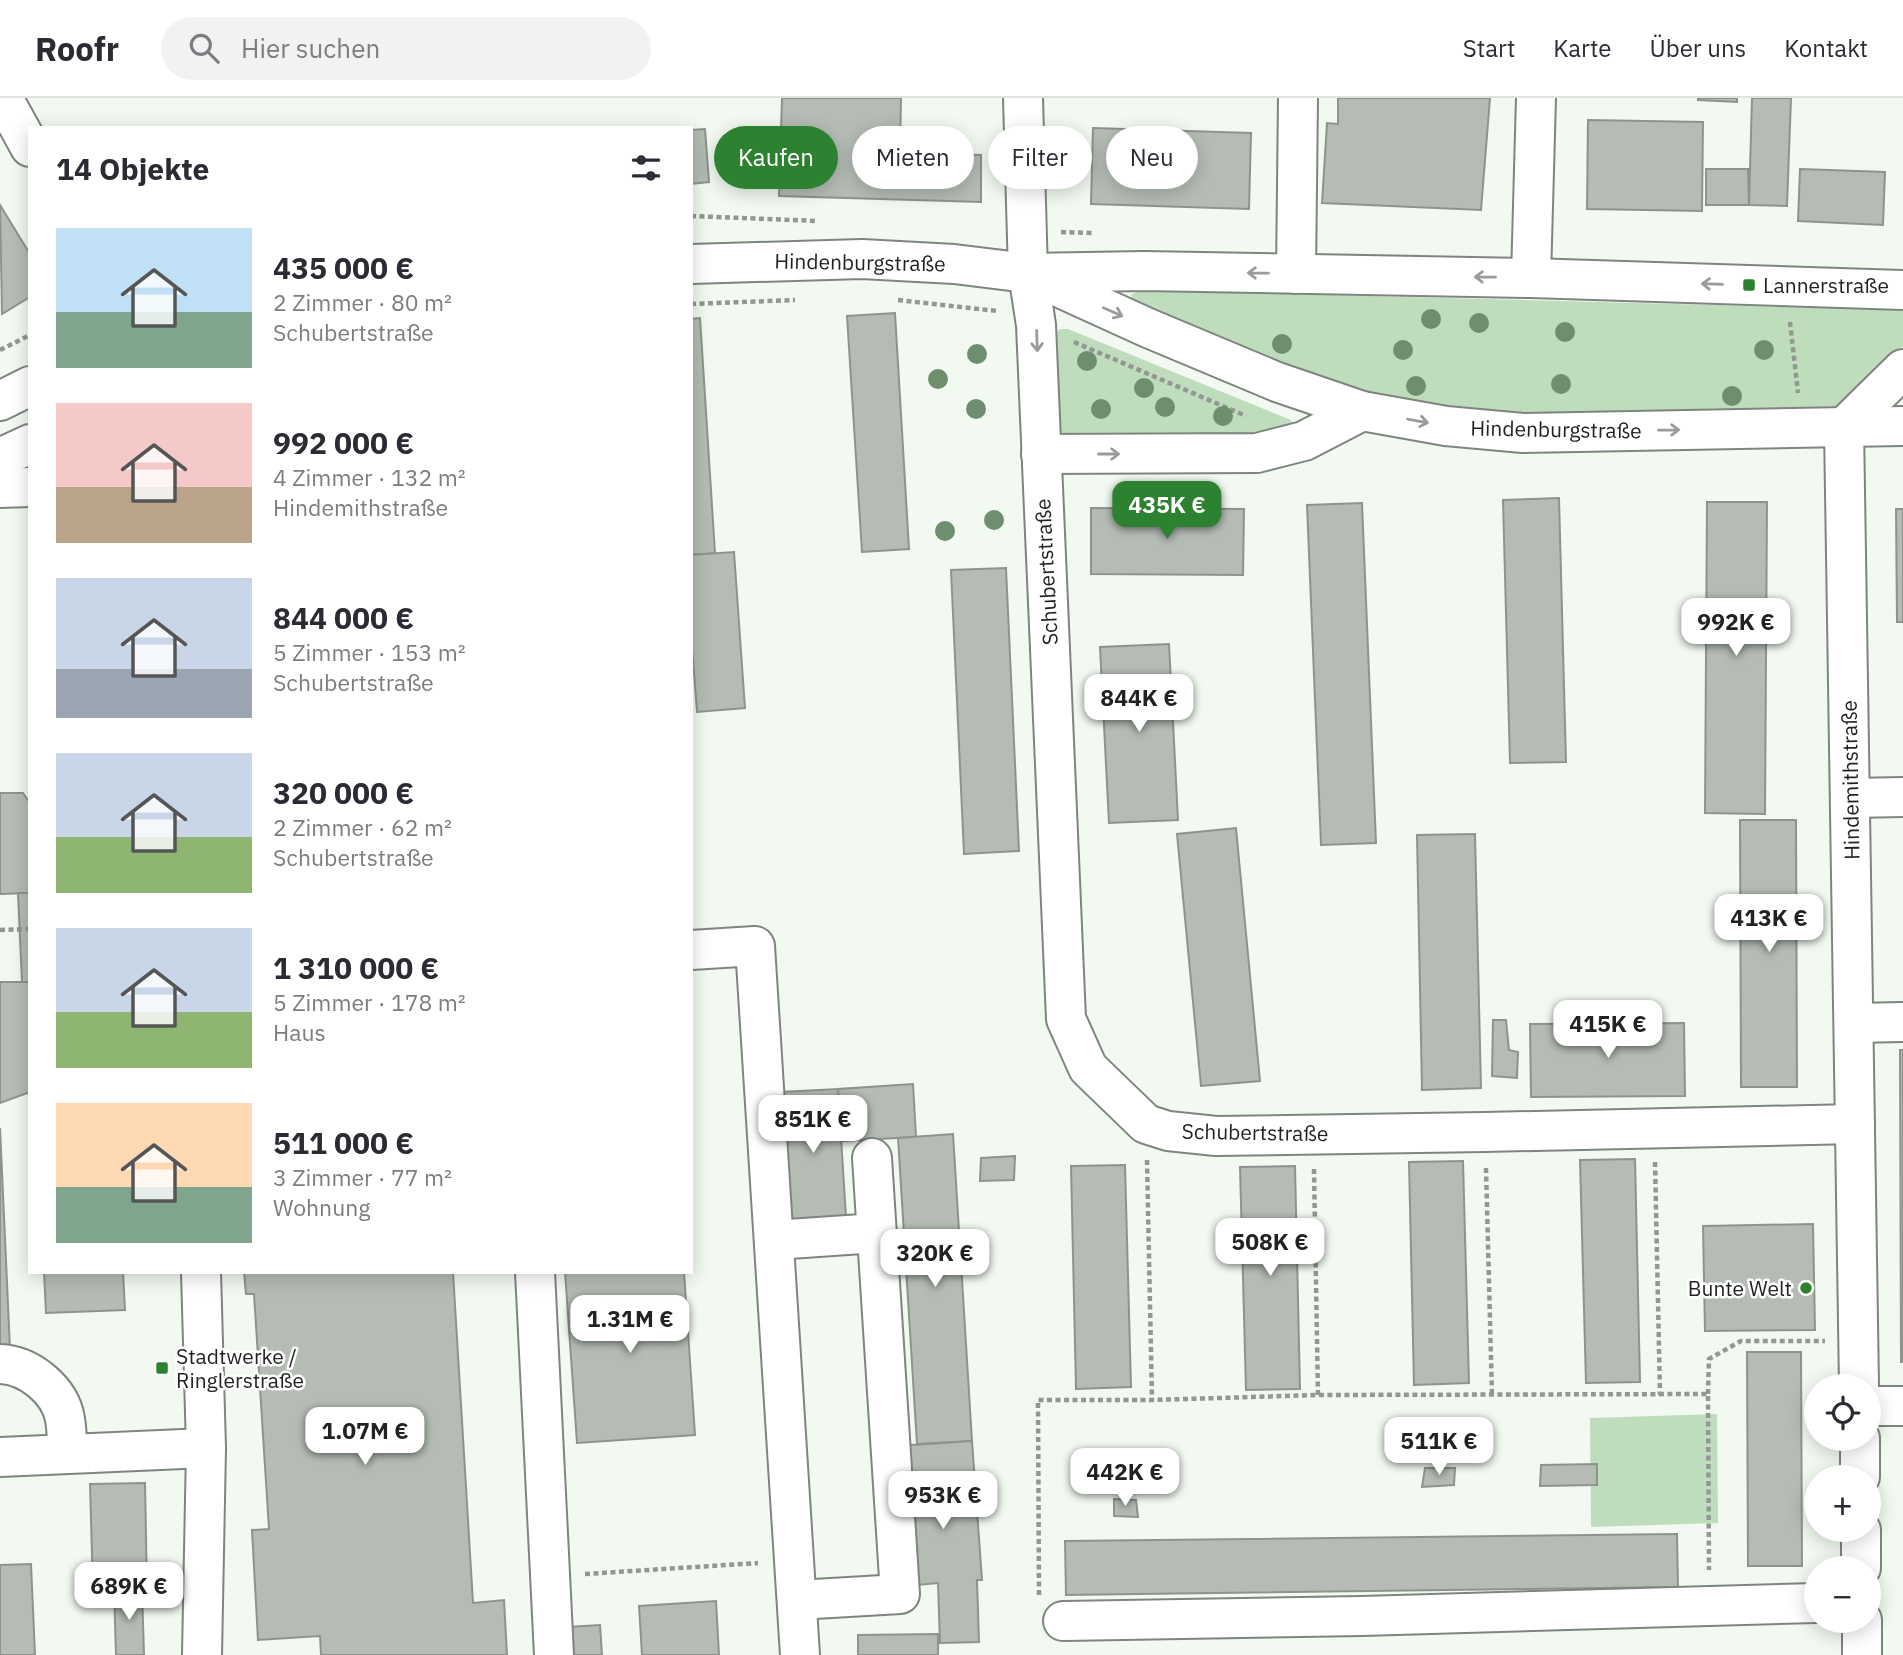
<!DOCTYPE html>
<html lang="de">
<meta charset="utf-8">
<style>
:root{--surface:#fff;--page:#f2f2f3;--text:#2b2b33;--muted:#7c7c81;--line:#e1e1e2;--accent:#2c8230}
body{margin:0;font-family:"IBM Plex Sans",sans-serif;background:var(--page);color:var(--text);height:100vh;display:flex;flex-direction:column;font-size:26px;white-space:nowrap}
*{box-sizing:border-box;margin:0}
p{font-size:23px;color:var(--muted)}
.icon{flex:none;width:38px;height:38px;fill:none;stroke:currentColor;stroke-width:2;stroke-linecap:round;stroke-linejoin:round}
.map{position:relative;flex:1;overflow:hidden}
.side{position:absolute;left:28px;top:28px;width:665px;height:1148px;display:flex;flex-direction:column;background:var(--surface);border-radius:0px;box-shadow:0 4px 18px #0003}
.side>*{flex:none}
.hud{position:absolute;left:714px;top:28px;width:665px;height:63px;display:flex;gap:14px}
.tools{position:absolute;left:1804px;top:1276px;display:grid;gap:14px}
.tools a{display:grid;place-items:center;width:77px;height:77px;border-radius:50%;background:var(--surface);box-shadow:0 4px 18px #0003;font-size:35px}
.price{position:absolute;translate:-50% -60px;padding:0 16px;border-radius:14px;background:#fff;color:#222;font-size:23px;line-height:46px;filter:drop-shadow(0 2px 4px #0008)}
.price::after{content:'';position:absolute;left:50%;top:42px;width:21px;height:16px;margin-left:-10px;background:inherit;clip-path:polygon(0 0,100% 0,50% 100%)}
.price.on{background:var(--accent);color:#fff}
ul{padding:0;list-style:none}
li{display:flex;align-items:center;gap:21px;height:175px;padding:0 28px}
li span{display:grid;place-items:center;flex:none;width:196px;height:140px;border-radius:0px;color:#555}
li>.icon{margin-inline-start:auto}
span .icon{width:84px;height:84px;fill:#fffc;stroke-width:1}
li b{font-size:30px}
h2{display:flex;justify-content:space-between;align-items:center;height:84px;padding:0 28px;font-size:30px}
.tag{padding:0 24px;border-radius:32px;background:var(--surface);box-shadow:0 4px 18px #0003;font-size:24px;line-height:63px}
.tag.on{background:var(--accent);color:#fff}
header{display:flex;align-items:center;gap:42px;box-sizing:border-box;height:98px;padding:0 35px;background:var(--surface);border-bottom:2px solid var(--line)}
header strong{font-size:33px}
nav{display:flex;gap:38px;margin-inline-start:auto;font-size:24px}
.search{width:490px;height:63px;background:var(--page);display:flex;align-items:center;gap:18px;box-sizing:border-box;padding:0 24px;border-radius:38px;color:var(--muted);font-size:26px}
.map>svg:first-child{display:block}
</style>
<header>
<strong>Roofr</strong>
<div class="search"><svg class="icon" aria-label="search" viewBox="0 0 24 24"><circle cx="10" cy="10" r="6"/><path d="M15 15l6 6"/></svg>Hier suchen</div>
<nav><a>Start</a><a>Karte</a><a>Über uns</a><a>Kontakt</a></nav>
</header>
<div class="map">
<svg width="1903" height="1557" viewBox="0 0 1903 1557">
<rect width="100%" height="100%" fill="#f1f9f0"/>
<g fill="#bfddbd">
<path d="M1140 192 1903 212V248L1839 312 1490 316 1362 294 1322 283 1132 203 1131 197Z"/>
<path d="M1060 231H1068L1291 322 1292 325 1291 327 1271 335 1238 339 1062 338 1056 331 1053 237Z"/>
<path d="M1717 1316 1718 1425 1591 1429 1590 1320Z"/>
</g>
<g fill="#b4bcb4" stroke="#8d948c" stroke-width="2">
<path d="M782 0H901L900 54 981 57V104L779 98Z"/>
<path d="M1338 0H1490L1481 112 1322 105 1327 25 1338 26Z"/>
<path d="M1698 0H1737V4L1698 2Z"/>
<path d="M1752 0H1791L1787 108 1749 107Z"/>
<path d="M1588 22 1703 24 1702 113 1587 111Z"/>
<path d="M1093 30 1251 35 1249 111 1091 106Z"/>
<path d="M705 31 709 84 691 86V32Z"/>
<path d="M1706 71H1748L1749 107H1706Z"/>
<path d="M1800 71 1885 74 1883 127 1798 123Z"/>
<path d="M0 107 30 156V199L2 216Z"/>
<path d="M895 215 909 451 862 454 847 218Z"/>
<path d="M700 220 715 455 691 457V221Z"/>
<path d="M1559 400 1566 664 1510 665 1503 402Z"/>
<path d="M1707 404H1767L1765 716 1705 715Z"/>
<path d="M1362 405 1376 745 1321 747 1307 407Z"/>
<path d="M1091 410 1244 411 1243 477 1091 476Z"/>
<path d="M1896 411H1903V524H1897Z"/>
<path d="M734 454 745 610 697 614 691 535V457Z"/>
<path d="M1006 470 1019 753 964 756 951 472Z"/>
<path d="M1169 546 1178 722 1109 725 1100 549Z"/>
<path d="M0 695H23L30 705V795L0 796Z"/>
<path d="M1740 722H1796L1797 989H1741Z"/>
<path d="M1236 730 1260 983 1201 988 1177 736Z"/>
<path d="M1475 736 1481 990 1422 992 1417 737Z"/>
<path d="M18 795H30V884H22Z"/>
<path d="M0 884H30V994L0 1005Z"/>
<path d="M1493 922H1506L1509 952 1518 954 1517 980 1492 978Z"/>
<path d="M1684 925 1685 998 1531 999 1530 926Z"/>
<path d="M1900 952H1903V1264H1901Z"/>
<path d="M913 986 916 1039 841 1043 838 991Z"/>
<path d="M838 991 846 1119 789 1123 781 994Z"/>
<path d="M0 1030 10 1251H0Z"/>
<path d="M953 1036 972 1343 917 1346 898 1040Z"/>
<path d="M1015 1058 1014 1082 980 1083 981 1060Z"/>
<path d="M1635 1061 1640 1284 1586 1285 1580 1062Z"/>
<path d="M1463 1063 1469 1285 1414 1287 1409 1064Z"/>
<path d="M1125 1067 1131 1289 1076 1291 1071 1068Z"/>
<path d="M1295 1068 1300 1291 1246 1292 1240 1069Z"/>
<path d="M1813 1126 1815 1232 1705 1233 1703 1128Z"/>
<path d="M44 1174H123L125 1212 46 1215Z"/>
<path d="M244 1174H453L473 1505 504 1502 507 1557H321L320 1538 258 1542 252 1432 269 1431 254 1196H246Z"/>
<path d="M565 1174H684L695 1337 577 1345Z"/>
<path d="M1747 1254H1801L1802 1468H1748Z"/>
<path d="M972 1343 982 1482H977L979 1544 940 1545 938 1485 907 1488 897 1348Z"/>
<path d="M1597 1366V1387L1540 1388 1541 1367Z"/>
<path d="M1155 1370V1390L1091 1391 1093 1371Z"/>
<path d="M1425 1370H1455L1454 1387 1422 1389Z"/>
<path d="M145 1385 147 1491 93 1493 90 1386Z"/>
<path d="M1114 1401 1136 1402 1138 1419 1114 1418Z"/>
<path d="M1677 1436 1678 1489 1066 1497 1065 1443Z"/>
<path d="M31 1466 35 1557H0V1467Z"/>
<path d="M114 1492H142L144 1557H116Z"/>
<path d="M716 1503 719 1557H642L639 1508Z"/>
<path d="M600 1527 602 1557H569L567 1529Z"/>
<path d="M938 1536V1557H858V1537Z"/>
</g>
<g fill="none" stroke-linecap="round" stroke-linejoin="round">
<g stroke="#7e857e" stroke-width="42">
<g id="minor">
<path d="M3 0 30 49"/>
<path d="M1023 0 1028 175 1036 227 1066 921 1088 970 1146 1026 1168 1033 1216 1038 1485 1034 1855 1026"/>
<path d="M1296 176 1298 0"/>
<path d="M1531 180 1536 0"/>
<path d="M1844 329 1859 1288"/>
<path d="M1041 356 1257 355 1304 343 1362 313"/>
<path d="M0 390 30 389"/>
<path d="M1850 700 1903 699"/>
<path d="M691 852 755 848 800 1557"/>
<path d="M1854 925 1903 924"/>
<path d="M774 1142 877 1135"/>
<path d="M201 1174 206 1350 202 1557"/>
<path d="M535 1174 554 1557"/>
<path d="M0 1266C29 1267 60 1292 65 1321 67 1332 67 1344 67 1355"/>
<path d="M1869 1308H1903"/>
<path d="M1860 1340V1379"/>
<path d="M0 1359 206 1350"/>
<path d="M1861 1432V1470"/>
<path d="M797 1502 900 1496 872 1060"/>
<path d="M1862 1522V1557"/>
<path d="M1063 1523 1362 1518 1816 1505"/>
</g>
</g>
<g stroke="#7e857e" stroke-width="42">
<g id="major">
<path d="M691 166 862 161 954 166 1028 175 1144 173 1531 180 1903 192"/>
<path d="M1036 179 1148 230 1277 284 1362 313 1446 328 1523 335 1903 328"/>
<path d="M0 303 30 288"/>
<path d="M1844 329 1903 271"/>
<path d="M0 360 30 346"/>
</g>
</g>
<g stroke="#929791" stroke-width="4.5" stroke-dasharray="5 3.5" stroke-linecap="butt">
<path d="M691 118 818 123"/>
<path d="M1061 134 1094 135"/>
<path d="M898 202 997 213"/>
<path d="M691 206 795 202"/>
<path d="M1790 224 1798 295"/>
<path d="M1074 244 1246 318"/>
<path d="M0 252 30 237"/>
<path d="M0 832 30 831"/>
<path d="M1147 1062 1152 1302"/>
<path d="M1655 1064 1660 1297"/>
<path d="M1486 1070 1492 1298"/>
<path d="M1314 1071 1318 1297"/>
<path d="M1708 1296 1709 1261 1741 1243H1825"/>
<path d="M585 1476 758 1465"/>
<path d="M1039 1497 1038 1302H1152L1318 1297 1708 1296 1709 1472"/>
</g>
<use href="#minor" stroke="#fff" stroke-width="38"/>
<use href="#major" stroke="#fff" stroke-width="38"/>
</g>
<g fill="#6e8e6f">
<circle cx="1431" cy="221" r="10"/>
<circle cx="1479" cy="225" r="10"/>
<circle cx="1565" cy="234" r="10"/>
<circle cx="1282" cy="246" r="10"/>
<circle cx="1403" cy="252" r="10"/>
<circle cx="1764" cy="252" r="10"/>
<circle cx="977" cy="256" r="10"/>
<circle cx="1087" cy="263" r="10"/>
<circle cx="938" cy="281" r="10"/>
<circle cx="1561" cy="286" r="10"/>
<circle cx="1416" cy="288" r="10"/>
<circle cx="1144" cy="290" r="10"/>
<circle cx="1732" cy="298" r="10"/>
<circle cx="1165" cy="309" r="10"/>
<circle cx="976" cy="311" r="10"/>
<circle cx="1101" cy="311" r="10"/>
<circle cx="1223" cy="318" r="10"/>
<circle cx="994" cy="422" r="10"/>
<circle cx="945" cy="433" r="10"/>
</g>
<defs><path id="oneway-shaft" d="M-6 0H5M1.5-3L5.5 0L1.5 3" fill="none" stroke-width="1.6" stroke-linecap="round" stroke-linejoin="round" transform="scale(1.75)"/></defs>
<g stroke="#9a9c9a">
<use href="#oneway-shaft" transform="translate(1258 175) rotate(-179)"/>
<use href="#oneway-shaft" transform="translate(1485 179) rotate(-179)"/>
<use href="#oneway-shaft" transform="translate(1712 186) rotate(-178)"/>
<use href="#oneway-shaft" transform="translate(1113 214) rotate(24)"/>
<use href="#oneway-shaft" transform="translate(1037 243) rotate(88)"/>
<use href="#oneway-shaft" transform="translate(1418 323) rotate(10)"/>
<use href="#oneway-shaft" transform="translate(1669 332) rotate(-1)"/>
<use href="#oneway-shaft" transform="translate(1109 356)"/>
</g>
<g fill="#2c8230" stroke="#fff" stroke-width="2.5">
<rect x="1742" y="180" width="14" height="14" rx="3.5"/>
<circle cx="1806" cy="1190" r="7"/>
<rect x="155" y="1263" width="14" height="14" rx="3.5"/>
</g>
<g text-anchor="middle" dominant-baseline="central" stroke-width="5" stroke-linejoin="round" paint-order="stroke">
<g font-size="21" fill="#1f221f" stroke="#fff">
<text transform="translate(860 164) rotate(1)">Hindenburgstraße</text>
<text transform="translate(1556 331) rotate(1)">Hindenburgstraße</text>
<text transform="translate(1046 474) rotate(-93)">Schubertstraße</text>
<text transform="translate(1850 682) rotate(-91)">Hindemithstraße</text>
<text transform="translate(1255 1034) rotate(1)">Schubertstraße</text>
</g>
<g font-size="21" fill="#1f221f" stroke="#fff" text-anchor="start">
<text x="1763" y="187">Lannerstraße</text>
<text x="1792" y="1190" text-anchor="end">Bunte Welt</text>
<text x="176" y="1258">Stadtwerke /<tspan x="176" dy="24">Ringlerstraße</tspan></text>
</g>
</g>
</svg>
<div class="tools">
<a><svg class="icon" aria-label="locate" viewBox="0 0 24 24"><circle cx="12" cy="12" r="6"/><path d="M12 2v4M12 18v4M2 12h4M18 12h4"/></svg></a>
<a>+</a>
<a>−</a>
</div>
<b class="price on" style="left:1167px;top:443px">435K €</b>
<b class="price" style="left:1736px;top:560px">992K €</b>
<b class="price" style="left:1139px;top:636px">844K €</b>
<b class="price" style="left:1769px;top:856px">413K €</b>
<b class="price" style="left:1608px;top:962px">415K €</b>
<b class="price" style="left:813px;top:1057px">851K €</b>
<b class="price" style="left:1270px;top:1180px">508K €</b>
<b class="price" style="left:935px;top:1191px">320K €</b>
<b class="price" style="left:630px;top:1257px">1.31M €</b>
<b class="price" style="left:365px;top:1369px">1.07M €</b>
<b class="price" style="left:1439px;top:1379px">511K €</b>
<b class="price" style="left:1125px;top:1410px">442K €</b>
<b class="price" style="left:943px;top:1433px">953K €</b>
<b class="price" style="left:129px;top:1524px">689K €</b>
<div class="hud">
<a class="tag on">Kaufen</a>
<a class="tag">Mieten</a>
<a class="tag">Filter</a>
<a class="tag">Neu</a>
</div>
<section class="side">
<h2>14 Objekte<svg class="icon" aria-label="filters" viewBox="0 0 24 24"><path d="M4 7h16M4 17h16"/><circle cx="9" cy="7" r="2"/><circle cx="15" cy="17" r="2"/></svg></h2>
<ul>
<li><span style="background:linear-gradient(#bfe0f5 60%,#7fa58c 0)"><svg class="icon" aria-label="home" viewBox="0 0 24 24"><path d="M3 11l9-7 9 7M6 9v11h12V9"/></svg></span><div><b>435 000 €</b><p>2 Zimmer · 80 m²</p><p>Schubertstraße</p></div></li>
<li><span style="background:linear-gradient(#f6c9c9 60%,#b9a48a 0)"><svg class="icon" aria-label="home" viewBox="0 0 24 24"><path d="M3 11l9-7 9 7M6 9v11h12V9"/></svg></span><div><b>992 000 €</b><p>4 Zimmer · 132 m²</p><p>Hindemithstraße</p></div></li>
<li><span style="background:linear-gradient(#c9d6e8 65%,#9aa5b1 0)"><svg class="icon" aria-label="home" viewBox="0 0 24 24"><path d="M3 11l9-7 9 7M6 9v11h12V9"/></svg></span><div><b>844 000 €</b><p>5 Zimmer · 153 m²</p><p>Schubertstraße</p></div></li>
<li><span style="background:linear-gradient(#c9d6e8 60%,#8fb573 0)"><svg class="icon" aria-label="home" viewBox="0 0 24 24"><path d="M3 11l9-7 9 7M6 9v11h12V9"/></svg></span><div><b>320 000 €</b><p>2 Zimmer · 62 m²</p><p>Schubertstraße</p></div></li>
<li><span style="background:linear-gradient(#c9d6e8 60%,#8fb573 0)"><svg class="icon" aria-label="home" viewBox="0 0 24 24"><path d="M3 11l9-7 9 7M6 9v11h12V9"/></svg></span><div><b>1 310 000 €</b><p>5 Zimmer · 178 m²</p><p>Haus</p></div></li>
<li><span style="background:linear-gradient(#ffd9b3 60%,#7fa58c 0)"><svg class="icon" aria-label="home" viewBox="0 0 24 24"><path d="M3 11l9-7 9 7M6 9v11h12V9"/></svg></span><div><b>511 000 €</b><p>3 Zimmer · 77 m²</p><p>Wohnung</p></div></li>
</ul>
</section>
</div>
